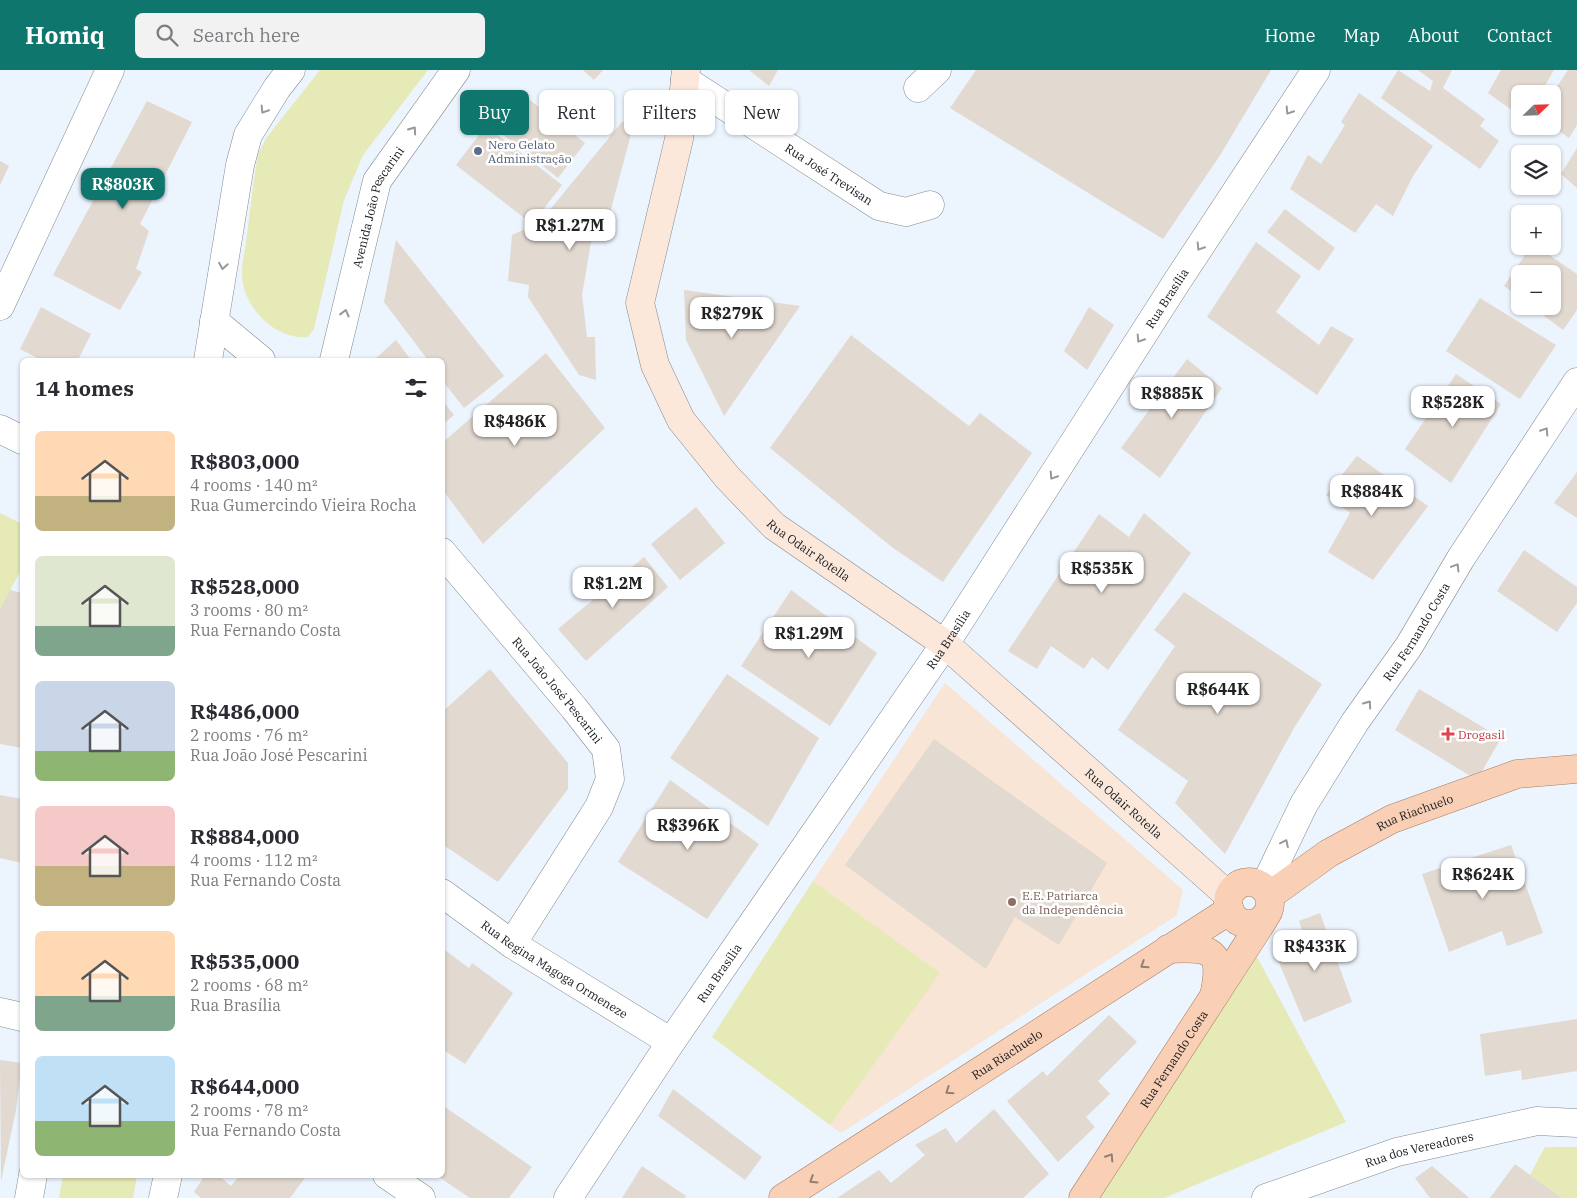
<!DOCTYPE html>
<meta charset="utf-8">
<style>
:root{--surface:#fff;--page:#f2f2f3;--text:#2b2b33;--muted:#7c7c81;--accent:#0f766e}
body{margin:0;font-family:"IBM Plex Serif",serif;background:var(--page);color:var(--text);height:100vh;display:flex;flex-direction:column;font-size:19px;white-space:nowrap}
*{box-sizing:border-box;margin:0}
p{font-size:16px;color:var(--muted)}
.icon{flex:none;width:28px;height:28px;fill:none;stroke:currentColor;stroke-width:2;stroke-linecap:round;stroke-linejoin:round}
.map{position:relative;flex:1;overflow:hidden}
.drawer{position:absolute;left:20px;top:288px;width:425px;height:820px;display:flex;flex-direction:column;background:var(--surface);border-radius:8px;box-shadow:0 1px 4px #0004}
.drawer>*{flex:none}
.guide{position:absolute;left:460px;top:20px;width:475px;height:45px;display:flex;gap:10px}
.needle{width:32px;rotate:67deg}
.tools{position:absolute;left:1511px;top:15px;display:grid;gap:10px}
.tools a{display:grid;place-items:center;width:50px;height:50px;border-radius:8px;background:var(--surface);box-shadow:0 1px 4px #0004;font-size:25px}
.price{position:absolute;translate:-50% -42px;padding:0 11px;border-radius:10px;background:#fff;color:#222;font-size:16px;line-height:32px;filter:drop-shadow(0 1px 2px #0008)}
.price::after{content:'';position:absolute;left:50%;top:30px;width:15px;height:11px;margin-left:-8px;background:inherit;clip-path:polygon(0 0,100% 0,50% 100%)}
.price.selected{background:var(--accent);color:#fff}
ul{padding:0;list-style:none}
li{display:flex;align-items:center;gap:15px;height:125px;padding:0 15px}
li span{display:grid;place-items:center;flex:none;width:140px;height:100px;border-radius:8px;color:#555}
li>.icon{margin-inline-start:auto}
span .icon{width:60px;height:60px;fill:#fffc;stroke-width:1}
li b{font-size:21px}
h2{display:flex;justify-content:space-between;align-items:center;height:60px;padding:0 15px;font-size:21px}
.tag{padding:0 18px;border-radius:8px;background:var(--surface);box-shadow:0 1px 4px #0004;font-size:18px;line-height:45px}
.tag.selected{background:var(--accent);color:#fff}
header{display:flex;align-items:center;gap:30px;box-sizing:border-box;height:70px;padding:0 25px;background:var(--accent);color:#fff}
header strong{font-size:24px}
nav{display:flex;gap:28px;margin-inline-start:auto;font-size:18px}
.search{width:350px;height:45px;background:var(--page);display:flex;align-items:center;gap:12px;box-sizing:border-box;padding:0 18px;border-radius:8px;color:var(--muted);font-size:19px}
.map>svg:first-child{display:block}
</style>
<header>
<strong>Homiq</strong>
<div class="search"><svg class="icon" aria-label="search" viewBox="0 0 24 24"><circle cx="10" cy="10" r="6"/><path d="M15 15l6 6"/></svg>Search here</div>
<nav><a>Home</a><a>Map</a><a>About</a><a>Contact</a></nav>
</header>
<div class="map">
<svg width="1577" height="1128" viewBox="0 0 1577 1128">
<rect width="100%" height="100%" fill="#ecf4fd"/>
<path fill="#f8e5d5" d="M945 613 1183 820 1177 845 841 1063 830 1055 939 903 813 811Z"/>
<g fill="#e5eab6">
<path d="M320 0H428L363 85 344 130 314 259 308 267C276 270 244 239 242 206 241 195 245 182 246 172 250 143 253 113 258 84L267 67Z"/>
<path d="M0 443 22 454V498L0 539Z"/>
<path d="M813 811 940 903 830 1055 712 967Z"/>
<path d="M1257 887 1346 1052 1164 1128H1096Z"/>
<path d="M1545 1077H1577V1128H1562L1530 1105Z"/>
<path d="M63 1105H137L133 1128H59Z"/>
</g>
<g fill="#e2d9d1">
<path d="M583 0H603L594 10Z"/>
<path d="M749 0H778L769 16Z"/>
<path d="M976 0H1271L1219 87 1163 169 950 38Z"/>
<path d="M1398 0 1430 21 1433 11 1418 0H1452L1443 18 1485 49 1480 56 1499 71 1480 99 1381 28Z"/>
<path d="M1501 0H1554L1540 24H1520V46L1488 23Z"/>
<path d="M1568 0H1577V55L1569 68 1552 56V24Z"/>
<path d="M517 20 585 73 558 108 490 54Z"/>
<path d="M1359 23 1433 76 1413 106 1393 146 1376 134 1355 163 1290 119 1308 85 1321 94 1345 55 1341 52Z"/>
<path d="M147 31 192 52 140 154 149 161 136 199 142 202 120 240 53 205Z"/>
<path d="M622 52 634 53 603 169 592 166 582 225 587 267H595L596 310 579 305 528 227 529 215 508 211 512 165 539 153Z"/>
<path d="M486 56 562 115 532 154 456 95Z"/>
<path d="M1577 78V118L1561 104Z"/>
<path d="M0 91 9 96 0 115Z"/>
<path d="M1285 139 1335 178 1319 201 1267 162Z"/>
<path d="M396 170 504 306 464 338 442 310V290H428L384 232Z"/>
<path d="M1256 172 1301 206 1276 242 1319 275 1331 256 1354 269 1317 325 1207 247Z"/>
<path d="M1531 176H1536L1577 204V240L1563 260 1531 236H1552V204H1520V228L1504 216Z"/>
<path d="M684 220 800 236 724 346 686 270Z"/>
<path d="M1480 228 1556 275 1520 329 1446 281Z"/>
<path d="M41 237 91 264 78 290H41L20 279Z"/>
<path d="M1089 237 1114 255 1087 300 1064 281Z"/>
<path d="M851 265 969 356 980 343 1032 383 943 512 893 478 770 378Z"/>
<path d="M396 270 411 290H374Z"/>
<path d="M546 283 605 358 483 474 442 419V373Z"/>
<path d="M1187 289 1222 318 1160 408 1121 378Z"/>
<path d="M1456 304 1501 334 1451 413 1405 379Z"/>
<path d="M442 330 454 345 442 355Z"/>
<path d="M1357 386 1428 436 1373 510 1328 482 1350 443 1326 425Z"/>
<path d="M1577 402V448L1554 433Z"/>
<path d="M696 437 725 473 680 510 651 474Z"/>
<path d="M1144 443 1191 483 1108 600 1092 587 1084 599 1051 576 1037 599 1008 581 1099 444 1129 467Z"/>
<path d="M1524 480 1577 517V533L1557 562 1497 521Z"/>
<path d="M644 487 668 517 586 591 558 559Z"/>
<path d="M10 520 22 523V678L0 674V539Z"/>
<path d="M791 520 877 583 830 656 741 596Z"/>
<path d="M1184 522 1322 614 1294 658 1225 784 1175 733 1188 711 1118 660 1175 576 1154 560Z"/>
<path d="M490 599 568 693V719L498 812 442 774V642Z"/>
<path d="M727 604 819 668 768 756 670 688Z"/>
<path d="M1419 619 1501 668 1477 710 1395 660Z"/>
<path d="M934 669 1107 793 1059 875 1015 847 986 899 845 795Z"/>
<path d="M670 710 759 774 707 849 618 792Z"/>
<path d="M0 725 22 729V793L0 788Z"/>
<path d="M1511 775 1543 863 1507 876 1502 861 1449 882 1422 804Z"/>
<path d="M1320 843 1352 932 1304 952 1277 888 1307 874 1299 851Z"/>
<path d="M442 878 469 898 472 893 513 923 465 994 442 979Z"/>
<path d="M1109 945 1137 972 1098 1011 1110 1024 1086 1047 1095 1057 1058 1092 1007 1031 1043 1001 1047 1006Z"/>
<path d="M1577 949V1001L1522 1010 1521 1000 1485 1006 1480 964Z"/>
<path d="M0 990 22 993 16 1040 1 1111Z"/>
<path d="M673 1019 762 1087 745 1110 658 1046Z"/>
<path d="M442 1035 532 1097 509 1128H470L436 1105H442Z"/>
<path d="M994 1039 1049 1104 1023 1128H837L879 1100 891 1113 925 1085 915 1075 946 1058 956 1073Z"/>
<path d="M1515 1094 1541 1113 1562 1128H1490Z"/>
<path d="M642 1096 686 1126 685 1128H622Z"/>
<path d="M1432 1096 1469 1128H1430L1415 1108Z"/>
<path d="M205 1105H218L231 1116 240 1105H307L290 1128H201L194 1122Z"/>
</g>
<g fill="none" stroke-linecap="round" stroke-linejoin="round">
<g stroke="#828991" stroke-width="29">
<g id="street">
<path id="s1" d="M685 10 879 136 906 142 930 135"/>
<path d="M918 18 937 0"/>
<path d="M0 236 110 0"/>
<path d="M214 251 261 290"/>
<path d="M208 290 240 95 248 65 277 18 291 0"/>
<path id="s2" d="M334 290 377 111 456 0"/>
<path d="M0 359 22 370"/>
<path id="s3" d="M442 482 574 638 606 679 610 709 599 737 512 874"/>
<path id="s4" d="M1264 817 1304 734 1355 652 1409 576 1461 488 1577 312"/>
<path id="s5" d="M442 823 512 874 671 972"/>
<path d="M0 942 22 947"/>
<path d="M387 1105 421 1128"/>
<path d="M29 1128 33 1105"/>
<path d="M163 1128 168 1105"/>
<path id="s6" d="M568 1128 671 972 945 574 1176 213 1316 0"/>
<path id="s7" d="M1266 1128 1397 1082 1537 1051 1577 1053"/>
</g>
</g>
<g stroke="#828991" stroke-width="29">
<g id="secondary">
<path id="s8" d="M686 0 679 69 640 233 655 295 681 350 727 407 774 456 945 574 1229 826"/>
</g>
</g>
<g stroke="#a77c61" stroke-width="29">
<g id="primary">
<circle cx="1249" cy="833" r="21"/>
<path id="s9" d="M1269 826 1329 783 1392 749 1517 704 1577 699"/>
<path d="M1168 879C1212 877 1224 879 1214 926"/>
<path id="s10" d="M783 1128 1230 840"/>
<path id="s11" d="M1083 1128 1264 849"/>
</g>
</g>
<use href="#street" stroke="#fff" stroke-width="28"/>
<use href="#secondary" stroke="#fce8db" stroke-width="28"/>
<use href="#primary" stroke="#f9d0b6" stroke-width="28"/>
</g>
<defs><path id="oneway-chevron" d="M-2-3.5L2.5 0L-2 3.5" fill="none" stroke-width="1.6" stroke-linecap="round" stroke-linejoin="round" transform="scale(1.25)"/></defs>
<g stroke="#969899">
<use href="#oneway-chevron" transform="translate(264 40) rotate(122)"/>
<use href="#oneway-chevron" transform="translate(1289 41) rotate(123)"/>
<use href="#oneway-chevron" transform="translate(413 60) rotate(-55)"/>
<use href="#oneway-chevron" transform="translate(1200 177) rotate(123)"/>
<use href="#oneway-chevron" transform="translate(223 196) rotate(99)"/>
<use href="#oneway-chevron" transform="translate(345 243) rotate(-76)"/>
<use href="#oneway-chevron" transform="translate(1140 269) rotate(123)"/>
<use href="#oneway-chevron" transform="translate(1545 361) rotate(-57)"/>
<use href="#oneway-chevron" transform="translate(1053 406) rotate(123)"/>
<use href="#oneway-chevron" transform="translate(1456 497) rotate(-59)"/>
<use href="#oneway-chevron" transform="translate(1368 634) rotate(-55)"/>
<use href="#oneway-chevron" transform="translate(1285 773) rotate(-64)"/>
</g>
<g stroke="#937e71">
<use href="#oneway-chevron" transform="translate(1144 895) rotate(147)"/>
<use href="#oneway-chevron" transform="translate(949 1021) rotate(146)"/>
<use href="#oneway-chevron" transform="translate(1110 1087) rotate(-57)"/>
<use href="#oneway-chevron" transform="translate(813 1110) rotate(148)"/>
</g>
<circle fill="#5c6f8a" stroke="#fff" stroke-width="2" cx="478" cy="81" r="5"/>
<path fill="#e0444e" stroke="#fff" stroke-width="2" d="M1445.5 656.5h5v5h5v5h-5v5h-5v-5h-5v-5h5z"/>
<circle fill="#8d6e63" stroke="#fff" stroke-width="2" cx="1012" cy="832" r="5"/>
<g text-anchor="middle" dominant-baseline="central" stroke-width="5" stroke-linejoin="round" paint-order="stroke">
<g font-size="12" fill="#4e5e75" stroke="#fff" text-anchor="start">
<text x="488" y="74">Nero Gelato<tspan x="488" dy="14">Administração</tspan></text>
</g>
<g font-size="12" fill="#16191c" stroke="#fff">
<text stroke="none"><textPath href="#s1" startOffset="172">Rua José Trevisan</textPath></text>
<text stroke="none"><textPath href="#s2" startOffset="160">Avenida João Pescarini</textPath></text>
<text stroke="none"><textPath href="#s6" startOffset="1081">Rua Brasília</textPath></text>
<text stroke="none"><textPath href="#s8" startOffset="546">Rua Odair Rotella</textPath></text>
<text stroke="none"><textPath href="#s4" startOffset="298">Rua Fernando Costa</textPath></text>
<text stroke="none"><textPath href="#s6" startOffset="676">Rua Brasília</textPath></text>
<text stroke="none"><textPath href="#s3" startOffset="180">Rua João José Pescarini</textPath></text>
<text stroke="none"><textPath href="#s8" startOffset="951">Rua Odair Rotella</textPath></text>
<text stroke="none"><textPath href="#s9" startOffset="169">Rua Riachuelo</textPath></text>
<text stroke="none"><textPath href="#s5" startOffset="136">Rua Regina Magoga Ormeneze</textPath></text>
<text stroke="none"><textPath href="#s6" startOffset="271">Rua Brasília</textPath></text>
<text stroke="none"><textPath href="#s10" startOffset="266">Rua Riachuelo</textPath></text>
<text stroke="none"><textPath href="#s11" startOffset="166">Rua Fernando Costa</textPath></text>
<text stroke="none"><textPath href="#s7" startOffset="161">Rua dos Vereadores</textPath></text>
</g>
<g font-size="12" fill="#be3a42" stroke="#fff" text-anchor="start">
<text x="1458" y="664">Drogasil</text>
</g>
<g font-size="12" fill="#785e54" stroke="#fff" text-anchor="start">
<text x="1022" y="825">E.E. Patriarca<tspan x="1022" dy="14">da Independência</tspan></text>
</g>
</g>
</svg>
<div class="tools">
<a><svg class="needle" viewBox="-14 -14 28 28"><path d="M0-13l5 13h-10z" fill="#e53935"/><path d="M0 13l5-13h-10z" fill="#7c7c81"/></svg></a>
<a><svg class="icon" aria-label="layers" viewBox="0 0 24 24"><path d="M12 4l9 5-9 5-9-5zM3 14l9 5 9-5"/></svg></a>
<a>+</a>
<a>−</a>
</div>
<b class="price selected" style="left:123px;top:140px">R$803K</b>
<b class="price" style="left:570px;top:181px">R$1.27M</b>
<b class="price" style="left:732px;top:269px">R$279K</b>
<b class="price" style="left:1172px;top:349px">R$885K</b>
<b class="price" style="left:1453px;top:358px">R$528K</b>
<b class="price" style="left:515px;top:377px">R$486K</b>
<b class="price" style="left:1372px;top:447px">R$884K</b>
<b class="price" style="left:1102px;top:524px">R$535K</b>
<b class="price" style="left:613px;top:539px">R$1.2M</b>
<b class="price" style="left:809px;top:589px">R$1.29M</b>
<b class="price" style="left:1218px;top:645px">R$644K</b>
<b class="price" style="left:688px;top:781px">R$396K</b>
<b class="price" style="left:1483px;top:830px">R$624K</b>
<b class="price" style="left:1315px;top:902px">R$433K</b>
<div class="guide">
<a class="tag selected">Buy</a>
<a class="tag">Rent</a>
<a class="tag">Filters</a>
<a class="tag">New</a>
</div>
<section class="drawer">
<h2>14 homes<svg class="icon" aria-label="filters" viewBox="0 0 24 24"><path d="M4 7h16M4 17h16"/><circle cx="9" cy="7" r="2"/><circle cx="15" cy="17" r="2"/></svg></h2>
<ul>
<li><span style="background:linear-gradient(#ffd9b3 65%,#c2b280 0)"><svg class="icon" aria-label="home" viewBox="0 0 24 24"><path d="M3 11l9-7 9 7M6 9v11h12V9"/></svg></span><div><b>R$803,000</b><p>4 rooms · 140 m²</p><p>Rua Gumercindo Vieira Rocha</p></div></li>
<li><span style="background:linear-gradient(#dfe7d0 70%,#7fa58c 0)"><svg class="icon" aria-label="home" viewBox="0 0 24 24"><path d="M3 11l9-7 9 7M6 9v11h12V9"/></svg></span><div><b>R$528,000</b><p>3 rooms · 80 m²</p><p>Rua Fernando Costa</p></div></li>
<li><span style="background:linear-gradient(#c9d6e8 70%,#8fb573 0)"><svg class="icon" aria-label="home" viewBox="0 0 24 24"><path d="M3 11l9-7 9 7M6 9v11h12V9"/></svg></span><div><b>R$486,000</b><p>2 rooms · 76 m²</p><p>Rua João José Pescarini</p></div></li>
<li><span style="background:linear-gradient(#f6c9c9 60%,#c2b280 0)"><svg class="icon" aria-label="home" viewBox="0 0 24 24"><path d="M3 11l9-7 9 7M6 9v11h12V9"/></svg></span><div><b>R$884,000</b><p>4 rooms · 112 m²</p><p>Rua Fernando Costa</p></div></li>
<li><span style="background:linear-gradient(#ffd9b3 65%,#7fa58c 0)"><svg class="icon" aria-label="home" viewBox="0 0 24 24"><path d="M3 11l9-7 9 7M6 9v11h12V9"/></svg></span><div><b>R$535,000</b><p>2 rooms · 68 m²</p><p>Rua Brasília</p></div></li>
<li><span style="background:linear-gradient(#bfe0f5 65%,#8fb573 0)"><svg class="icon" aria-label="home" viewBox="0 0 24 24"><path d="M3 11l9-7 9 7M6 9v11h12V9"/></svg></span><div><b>R$644,000</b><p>2 rooms · 78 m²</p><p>Rua Fernando Costa</p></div></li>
</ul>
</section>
</div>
